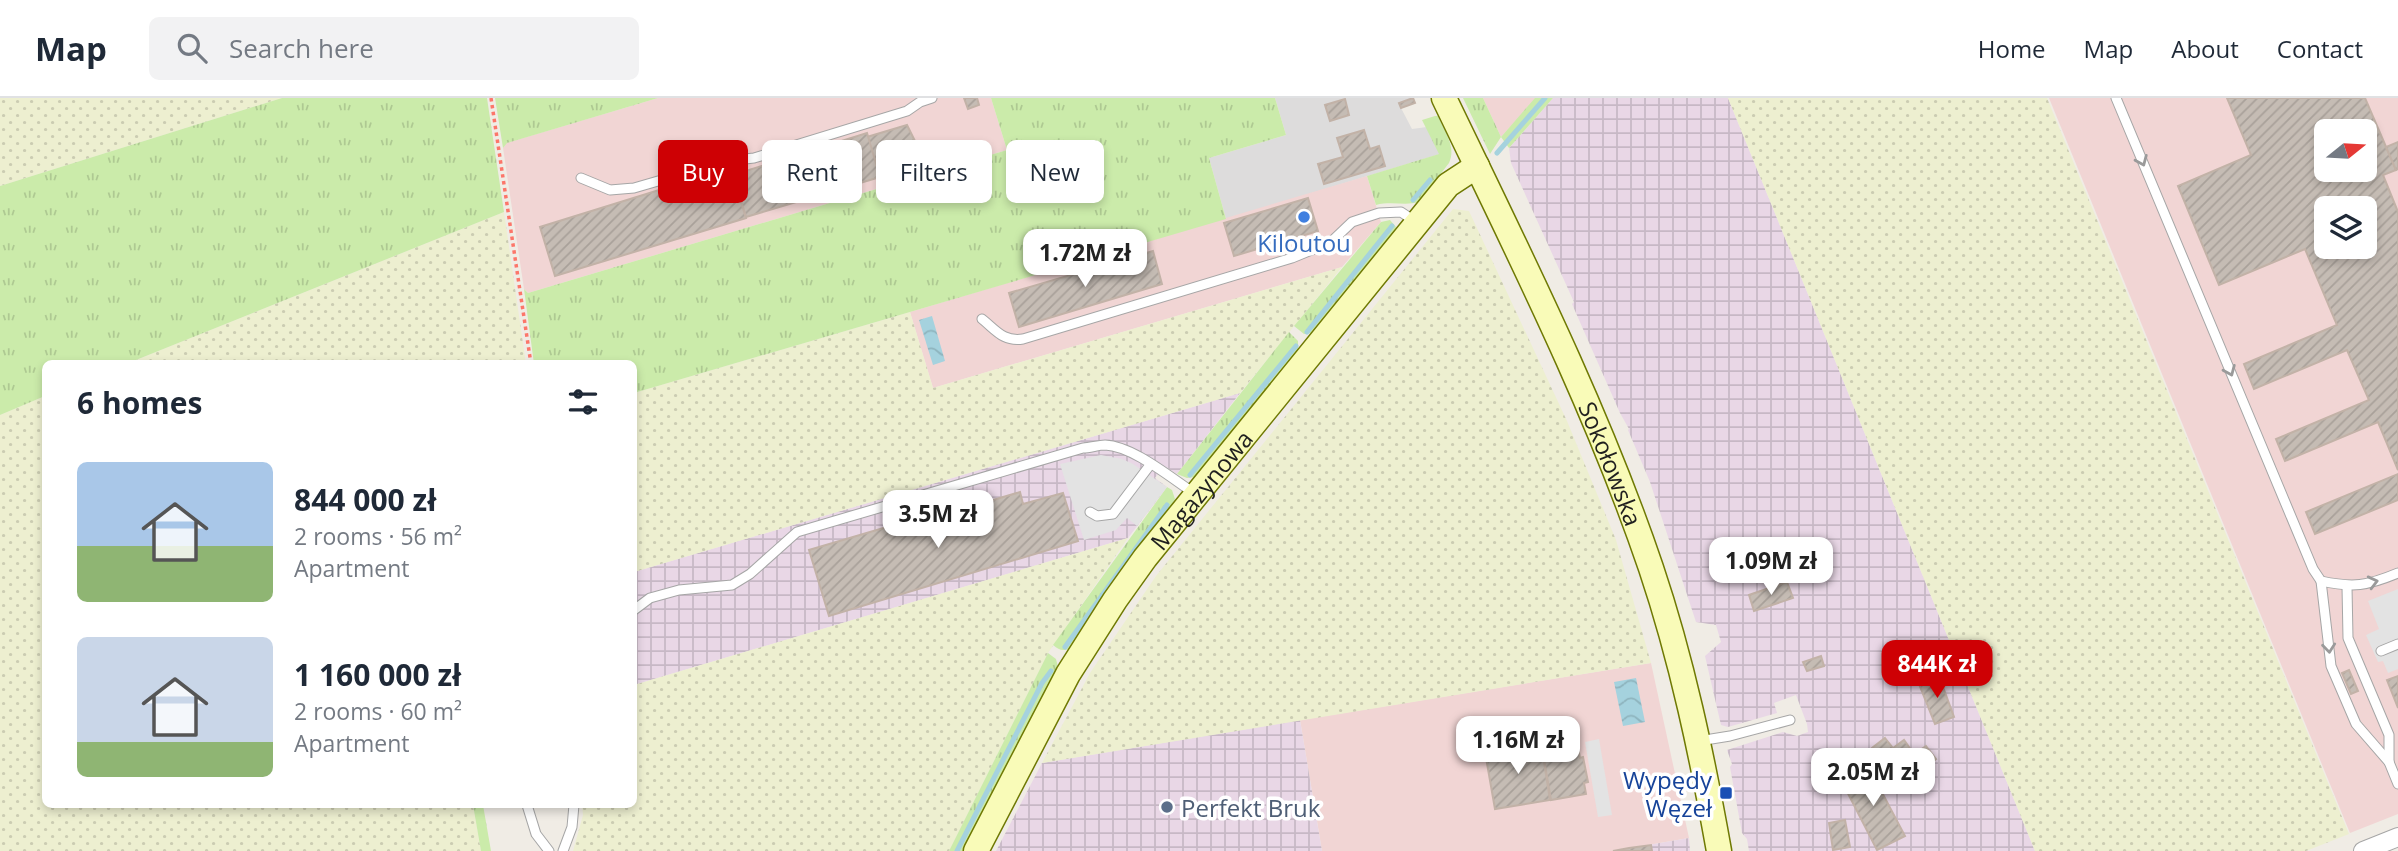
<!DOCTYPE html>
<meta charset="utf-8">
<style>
:root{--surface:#fff;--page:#f2f2f3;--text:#1f2937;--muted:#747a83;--line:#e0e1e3;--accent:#ce0004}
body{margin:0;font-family:"Open Sans",sans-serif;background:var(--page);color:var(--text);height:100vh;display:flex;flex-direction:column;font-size:26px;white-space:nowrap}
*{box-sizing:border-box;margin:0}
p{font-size:23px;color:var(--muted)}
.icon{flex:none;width:38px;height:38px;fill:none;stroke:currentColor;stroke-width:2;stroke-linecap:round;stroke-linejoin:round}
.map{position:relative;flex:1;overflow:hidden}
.panel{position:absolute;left:42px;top:262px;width:595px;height:448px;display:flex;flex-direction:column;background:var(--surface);border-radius:10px;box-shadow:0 4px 10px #0003}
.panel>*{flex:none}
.banner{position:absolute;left:658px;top:42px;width:665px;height:63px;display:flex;gap:14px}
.needle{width:46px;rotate:72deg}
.controls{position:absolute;left:2314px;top:21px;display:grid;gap:14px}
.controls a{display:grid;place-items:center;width:63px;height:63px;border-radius:10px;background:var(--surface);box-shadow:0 4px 10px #0003;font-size:35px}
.price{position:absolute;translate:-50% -60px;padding:0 16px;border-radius:14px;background:#fff;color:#222;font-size:23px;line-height:46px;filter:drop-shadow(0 2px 4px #0008)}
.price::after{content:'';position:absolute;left:50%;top:42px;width:21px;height:16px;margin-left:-10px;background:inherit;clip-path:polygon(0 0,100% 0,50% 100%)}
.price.current{background:var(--accent);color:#fff}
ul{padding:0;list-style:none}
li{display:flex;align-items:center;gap:21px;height:175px;padding:0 35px}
li span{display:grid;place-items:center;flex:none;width:196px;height:140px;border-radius:10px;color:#555}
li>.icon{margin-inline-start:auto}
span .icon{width:84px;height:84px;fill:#fffc;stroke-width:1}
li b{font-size:30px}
h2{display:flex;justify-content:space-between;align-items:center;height:84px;padding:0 35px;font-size:30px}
.pill{padding:0 24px;border-radius:10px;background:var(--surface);box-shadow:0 4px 10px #0003;font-size:24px;line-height:63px}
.pill.current{background:var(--accent);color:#fff}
header{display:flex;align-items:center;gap:42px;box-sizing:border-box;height:98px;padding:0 35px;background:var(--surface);border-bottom:2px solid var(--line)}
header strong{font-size:33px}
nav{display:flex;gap:38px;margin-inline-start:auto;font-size:24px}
.search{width:490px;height:63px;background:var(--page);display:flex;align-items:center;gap:18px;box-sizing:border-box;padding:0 24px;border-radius:10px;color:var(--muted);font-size:26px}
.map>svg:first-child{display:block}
</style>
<header>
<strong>Map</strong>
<div class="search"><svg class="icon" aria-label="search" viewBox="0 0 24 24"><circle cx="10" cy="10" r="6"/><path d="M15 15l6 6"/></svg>Search here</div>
<nav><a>Home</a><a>Map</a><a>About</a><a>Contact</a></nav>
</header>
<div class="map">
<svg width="2398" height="753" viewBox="0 0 2398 753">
<defs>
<pattern id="industrial-grid" width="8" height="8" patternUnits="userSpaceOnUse" patternTransform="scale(1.75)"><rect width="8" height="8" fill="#e9d7e6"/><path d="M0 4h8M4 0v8" fill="none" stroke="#c7b8c5"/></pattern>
<pattern id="farmland-dots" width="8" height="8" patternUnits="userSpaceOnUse" patternTransform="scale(1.75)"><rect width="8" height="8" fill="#edefd0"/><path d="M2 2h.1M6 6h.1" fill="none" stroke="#cbccb2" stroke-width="1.8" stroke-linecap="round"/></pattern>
<pattern id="grass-tufts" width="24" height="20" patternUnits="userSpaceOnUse" patternTransform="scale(1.75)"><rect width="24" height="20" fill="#cbebaa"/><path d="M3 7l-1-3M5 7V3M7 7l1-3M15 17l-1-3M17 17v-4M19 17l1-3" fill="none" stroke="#aec992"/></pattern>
<pattern id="water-waves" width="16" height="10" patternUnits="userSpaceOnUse" patternTransform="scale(1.75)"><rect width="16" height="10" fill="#a5d2de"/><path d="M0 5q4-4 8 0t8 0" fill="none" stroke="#8eb4be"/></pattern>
<pattern id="building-hatch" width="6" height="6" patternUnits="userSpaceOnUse" patternTransform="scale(1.75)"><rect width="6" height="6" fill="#c5bcb4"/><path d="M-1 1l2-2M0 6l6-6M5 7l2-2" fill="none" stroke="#a9a19a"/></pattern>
</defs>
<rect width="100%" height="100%" fill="#f0ece5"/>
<path fill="#dddcdc" d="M1275 0H1414L1415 5 1401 10 1412 31 1427 29 1440 56 1226 121 1209 60 1286 37Z"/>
<g fill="#f1d5d4" fill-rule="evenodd">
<path d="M658 0H991L1007 52 528 195 524 191 503 50 506 45Z"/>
<path d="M1483 0H1536L1501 39Z"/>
<path d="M2049 0H2398V716L2350 735ZM2326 33H2364V72H2326ZM2326 110H2364V149H2326Z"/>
<path d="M1367 78 1381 124 1342 169 933 290 910 214Z"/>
<path d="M1651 565 1689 740 1613 753H1322L1300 622Z"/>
</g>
<g fill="url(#industrial-grid)">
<path d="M1553 0H1728L2035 753H1749L1747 741 1742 735 1730 669 1732 666 1727 652 1783 634 1797 638 1808 634 1807 626 1796 597 1774 605 1777 615 1728 629 1721 627 1705 558 1721 544 1716 527 1696 524 1650 384 1628 332 1629 331 1620 315 1572 206 1574 204 1511 65 1509 50Z"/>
<path d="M1240 295 1177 376 1164 368 1155 380 1167 389 1128 440 634 587V474Z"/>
<path d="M1300 622 1322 753H996L1042 665Z"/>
<path d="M1689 740 1690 753H1613Z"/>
</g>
<g fill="url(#farmland-dots)">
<path d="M0 0H282L0 88Z"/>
<path d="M1728 0H2047L2349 736 2306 753H2035Z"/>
<path d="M1453 111 1469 113 1567 323 1616 442 1651 565 1042 665 1090 575 1156 478Z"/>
<path d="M504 114 526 266H126Z"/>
<path d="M1342 169 1240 295 634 474V295L910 214 933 290Z"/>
<path d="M45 298 46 707H473L481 753H0V317Z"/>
<path d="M1128 440 1048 555 949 753H573L583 717 582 707H634V587Z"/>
</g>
<g fill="url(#grass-tufts)">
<path d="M282 0H487L504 114 126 266H46L45 298 0 317V88Z"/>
<path d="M495 0H658L507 45 503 50Z"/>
<path d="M991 0H1275L1286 37 1209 60 1226 121 634 295V266H534L524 191 528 195 1007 52Z"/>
<path d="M1463 0H1483L1501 39 1535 0H1553L1509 50 1501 39 1490 56Z"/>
<path d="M1435 18H1438C1444 33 1457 49 1449 65L1419 104C1406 108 1391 103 1376 107L1367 78 1439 56 1422 22Z"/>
<path d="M1390 122 1396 129 1392 137 1312 235 1304 236 1294 228 1381 124Z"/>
<path d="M1289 234 1298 243V252L1195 379 1187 380 1177 376Z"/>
<path d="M1167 389 1172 392 1175 401 1172 407 1123 470 1069 551C1062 553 1059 552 1053 547Z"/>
<path d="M1048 555 1056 561 1058 569 964 753H949Z"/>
<path d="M473 707H483L491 753H481Z"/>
</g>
<g fill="#e3e3e3">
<path d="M1101 357 1122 361 1133 366 1167 389 1137 428 1127 420 1116 432 1084 442 1060 366Z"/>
<path d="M2398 491V571L2388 575 2383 563 2378 564 2366 537 2379 531 2368 503Z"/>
<path d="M1599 641 1612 717 1598 719 1585 644Z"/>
</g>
<g fill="url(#water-waves)">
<path d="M932 218 945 263 933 267 919 222Z"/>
<path d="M1636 580 1645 624 1623 628 1614 584Z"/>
</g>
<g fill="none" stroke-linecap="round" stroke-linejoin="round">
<g stroke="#a5d2de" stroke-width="5">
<path d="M1497 55 1545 0"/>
<path d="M1413 102 1430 82"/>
<path d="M1307 234 1392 128"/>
<path d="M1190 377 1296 248"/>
<path d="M1065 549 1167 407"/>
<path d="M957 753 1042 585 1051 573"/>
</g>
</g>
<g fill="url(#building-hatch)" stroke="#c2b2a7" stroke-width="2" fill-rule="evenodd">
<path d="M964 0H977L979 7 968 11Z"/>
<path d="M1413 0 1415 5 1401 10 1399 5Z"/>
<path d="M2227 0H2365L2396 72 2383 77 2398 114V372L2378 324 2285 363 2276 341 2369 302 2347 252 2254 291 2244 266 2337 227 2305 151 2219 187 2178 88 2251 57ZM2326 33H2364V72H2326ZM2326 110H2364V149H2326Z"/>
<path d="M1345 1 1349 17 1330 23 1325 7Z"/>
<path d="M907 27 915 43 913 45 914 50 921 52 918 64 879 76 867 39Z"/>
<path d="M1364 32 1370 51 1379 48 1385 68 1324 86 1318 66 1343 59 1337 40Z"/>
<path d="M867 35 880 79 746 119 733 77Z"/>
<path d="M2398 44V71L2396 72 2386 49Z"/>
<path d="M730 70 746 120 555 178 540 129Z"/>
<path d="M1308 100 1318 133 1234 158 1224 125Z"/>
<path d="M1153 153 1162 186 1019 229 1009 195Z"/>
<path d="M2398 376V402L2315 436 2306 414Z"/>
<path d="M1020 394 1023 406 1063 395 1078 443 829 518 809 452 931 416 934 424 984 409 983 405Z"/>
<path d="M1787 484 1793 500 1754 513 1749 497Z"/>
<path d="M1821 558 1824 568 1807 573 1803 564Z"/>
<path d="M2349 572 2358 593 2351 596 2342 575Z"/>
<path d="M1939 578 1954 619 1935 626 1919 586Z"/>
<path d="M2398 578V610L2387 582Z"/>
<path d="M1576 639 1580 660 1583 659 1588 684 1584 685 1586 696 1551 702 1541 644Z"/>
<path d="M1885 640 1893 650 1904 642 1914 656 1926 648 1936 661 1900 688 1872 650Z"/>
<path d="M1541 645 1550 702 1495 711 1485 654Z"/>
<path d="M1868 668 1905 738 1877 752 1841 682Z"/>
<path d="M1845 722 1850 749 1833 752 1829 725Z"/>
<path d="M1651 747 1652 753H1613L1629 750Z"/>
</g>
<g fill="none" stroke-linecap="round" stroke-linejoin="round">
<g stroke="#a6a6a6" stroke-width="11">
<g id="lane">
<path d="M2116 0 2313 471 2321 483C2353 490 2367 488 2398 475"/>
<path d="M581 80 610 92 634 90 727 63 754 60 907 13 920 4 932 0"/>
<path d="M982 221C996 232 1003 244 1023 241L1292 160 1331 144 1352 124 1379 115 1401 114 1416 124"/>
<path d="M1090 414 1097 418 1113 416 1150 367"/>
<path d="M2321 483 2331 568 2356 626 2389 664 2398 686"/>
<path d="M2347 489 2348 540 2389 637V664"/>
<path d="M634 512 650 500 679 492 732 487 750 476 797 434 1083 350C1090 350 1098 347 1105 347 1133 348 1171 380 1194 395"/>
<path d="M2381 553 2398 546"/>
<path d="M1699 643 1730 638 1790 622"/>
<path d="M527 707 536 736 549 753"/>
<path d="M563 753 572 729 574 707"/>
</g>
</g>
<g stroke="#a6a6a6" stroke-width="20">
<path id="street" d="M2363 753 2398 739"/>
</g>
<g stroke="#6f7903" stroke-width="27">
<g id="secondary">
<path id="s1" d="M1444 0C1518 154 1596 308 1651 470 1682 562 1702 658 1719 753"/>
<path id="s2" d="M976 753 1068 576 1115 502 1145 460 1448 87 1477 68"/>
</g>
</g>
<path stroke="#fc766a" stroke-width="3.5" stroke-dasharray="3.5 3.5" stroke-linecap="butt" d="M491 0 531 266"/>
<use href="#lane" stroke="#fff" stroke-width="9"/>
<use href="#street" stroke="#fff" stroke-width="18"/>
<use href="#secondary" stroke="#f9fbb8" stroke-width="24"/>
</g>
<defs><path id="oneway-chevron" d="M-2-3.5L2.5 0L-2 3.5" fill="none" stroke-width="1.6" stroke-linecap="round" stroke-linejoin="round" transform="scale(1.75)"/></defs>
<g stroke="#9a9a9a">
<use href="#oneway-chevron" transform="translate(2142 63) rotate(67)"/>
<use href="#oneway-chevron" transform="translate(2230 273) rotate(67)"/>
<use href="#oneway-chevron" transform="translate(2373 484) rotate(-14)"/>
<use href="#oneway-chevron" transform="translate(2329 550) rotate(84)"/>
</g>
<circle fill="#3f7fe0" stroke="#fff" stroke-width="2.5" cx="1304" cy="119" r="7"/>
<rect fill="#1a4fb4" stroke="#fff" stroke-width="2.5" x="1719" y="688" width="14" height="14" rx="3.5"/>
<circle fill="#5c6f8a" stroke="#fff" stroke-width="2.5" cx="1167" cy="709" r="7"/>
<g text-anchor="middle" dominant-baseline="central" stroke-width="7" stroke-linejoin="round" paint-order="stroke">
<g font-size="24" fill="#366cbe" stroke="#fff">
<text x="1304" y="144">Kiloutou</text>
</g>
<g font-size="24" fill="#1f1f1f" stroke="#fff">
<text stroke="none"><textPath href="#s1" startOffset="402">Sokołowska</textPath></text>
<text stroke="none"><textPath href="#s2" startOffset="427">Magazynowa</textPath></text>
</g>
<g font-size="24" fill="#164399" stroke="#fff" text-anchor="end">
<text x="1712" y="681">Wypędy<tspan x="1712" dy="28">Węzeł</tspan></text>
</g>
<g font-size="24" fill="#4e5e75" stroke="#fff" text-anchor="start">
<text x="1181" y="709">Perfekt Bruk</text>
</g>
</g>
</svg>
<div class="controls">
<a><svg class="needle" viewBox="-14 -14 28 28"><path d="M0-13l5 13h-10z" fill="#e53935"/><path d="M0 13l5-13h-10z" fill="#747a83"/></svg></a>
<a><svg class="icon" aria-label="layers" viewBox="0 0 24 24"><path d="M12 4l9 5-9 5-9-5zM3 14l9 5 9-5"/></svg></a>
</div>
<b class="price" style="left:1085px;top:191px">1.72M zł</b>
<b class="price" style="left:938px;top:452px">3.5M zł</b>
<b class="price" style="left:1771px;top:499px">1.09M zł</b>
<b class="price current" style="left:1937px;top:602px">844K zł</b>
<b class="price" style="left:1518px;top:678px">1.16M zł</b>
<b class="price" style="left:1873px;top:710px">2.05M zł</b>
<div class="banner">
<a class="pill current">Buy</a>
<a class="pill">Rent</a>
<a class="pill">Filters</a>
<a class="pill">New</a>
</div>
<section class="panel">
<h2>6 homes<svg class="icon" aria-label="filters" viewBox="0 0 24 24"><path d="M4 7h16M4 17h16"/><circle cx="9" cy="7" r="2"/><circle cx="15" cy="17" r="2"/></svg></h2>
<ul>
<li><span style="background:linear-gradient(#a9c7e8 60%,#8fb573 0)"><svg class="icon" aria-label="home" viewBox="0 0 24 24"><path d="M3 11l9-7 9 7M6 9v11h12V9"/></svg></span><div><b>844 000 zł</b><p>2 rooms · 56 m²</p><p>Apartment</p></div></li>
<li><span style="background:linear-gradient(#c9d6e8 75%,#8fb573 0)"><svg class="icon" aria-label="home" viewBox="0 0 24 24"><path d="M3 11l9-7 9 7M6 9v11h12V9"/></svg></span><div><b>1 160 000 zł</b><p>2 rooms · 60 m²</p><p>Apartment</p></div></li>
</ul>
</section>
</div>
